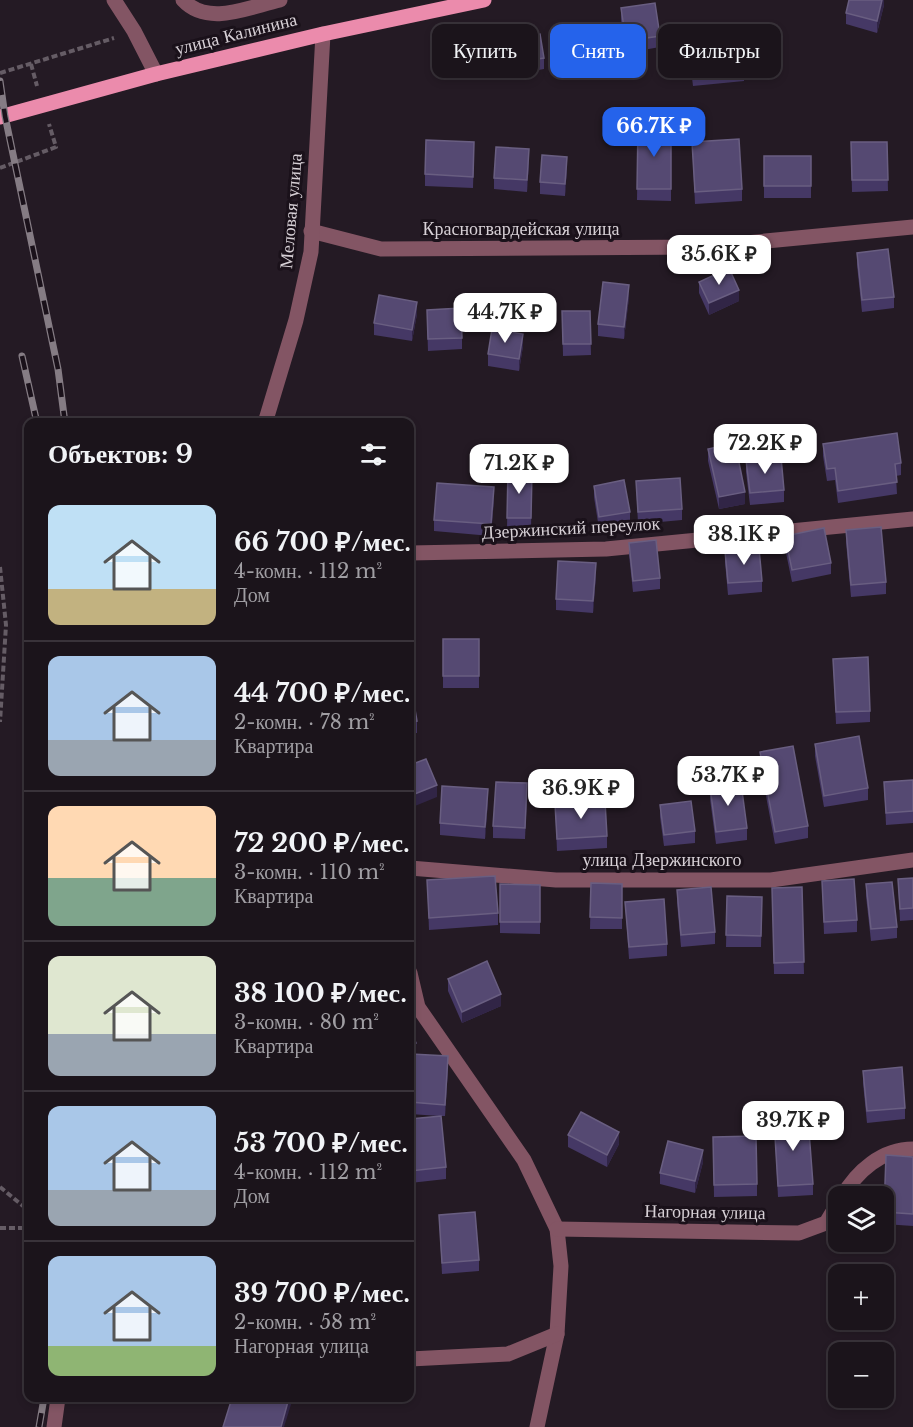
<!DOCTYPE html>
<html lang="ru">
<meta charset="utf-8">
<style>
:root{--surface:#1b141b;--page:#282128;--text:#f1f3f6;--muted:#a09ea3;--line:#39333a;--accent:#2563eb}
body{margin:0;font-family:"Libre Baskerville",serif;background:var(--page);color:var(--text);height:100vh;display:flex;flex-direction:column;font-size:22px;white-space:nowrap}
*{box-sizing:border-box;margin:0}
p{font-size:20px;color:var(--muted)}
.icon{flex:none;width:33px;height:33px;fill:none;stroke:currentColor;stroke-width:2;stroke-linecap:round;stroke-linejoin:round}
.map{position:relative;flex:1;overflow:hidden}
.panel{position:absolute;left:24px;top:418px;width:390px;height:984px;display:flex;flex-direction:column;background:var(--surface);border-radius:12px;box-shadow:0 3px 9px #0003,0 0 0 2px var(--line)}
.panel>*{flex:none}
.top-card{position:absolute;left:432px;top:24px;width:390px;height:54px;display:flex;gap:12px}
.fabs{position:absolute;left:828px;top:1186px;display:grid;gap:12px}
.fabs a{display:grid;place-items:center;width:66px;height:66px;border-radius:12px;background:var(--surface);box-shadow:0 3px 9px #0003,0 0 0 2px var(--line);font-size:30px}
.price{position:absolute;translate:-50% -51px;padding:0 14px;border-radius:12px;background:#fff;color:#222;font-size:20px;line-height:39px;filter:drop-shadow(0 2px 3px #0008)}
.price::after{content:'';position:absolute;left:50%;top:36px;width:18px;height:14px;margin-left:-9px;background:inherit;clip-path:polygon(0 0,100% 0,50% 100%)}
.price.selected{background:var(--accent);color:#fff}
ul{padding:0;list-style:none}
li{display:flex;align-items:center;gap:18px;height:150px;padding:0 24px}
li+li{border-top:2px solid var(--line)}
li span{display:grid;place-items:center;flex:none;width:168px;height:120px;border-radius:12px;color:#555}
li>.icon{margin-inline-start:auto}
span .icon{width:72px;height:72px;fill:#fffc;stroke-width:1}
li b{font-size:26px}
h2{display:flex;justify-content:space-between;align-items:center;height:72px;padding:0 24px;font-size:26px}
.tag{padding:0 21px;border-radius:12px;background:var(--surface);box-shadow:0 3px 9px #0003,0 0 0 2px var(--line);font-size:21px;line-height:54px}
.tag.selected{background:var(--accent);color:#fff}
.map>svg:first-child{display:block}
</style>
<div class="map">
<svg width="913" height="1427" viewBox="0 0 913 1427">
<rect width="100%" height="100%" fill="#241a24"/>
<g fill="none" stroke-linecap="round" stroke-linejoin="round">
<g stroke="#655c65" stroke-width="4" stroke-dasharray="6 3" stroke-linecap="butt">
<path d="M31 64 37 86"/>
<path d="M0 73 114 38"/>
<path d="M0 168 56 147 49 124"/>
<path d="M0 567 6 625 0 722"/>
<path d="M0 1187 28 1210"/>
<path d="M0 1228H28"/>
</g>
<g stroke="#835564" stroke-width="15">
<path d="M114 0 134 31 156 74"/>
<path d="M183 0C208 27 249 7 280 0"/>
<path d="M311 231 381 249 703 247 913 227"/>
<path d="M265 423 296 320 311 252 323 34"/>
<path d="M410 553 606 549 913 519"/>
<path d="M410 868 556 880H771L913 860"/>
<path d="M410 973 418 1007 524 1160 557 1229 561 1266 557 1334 537 1427"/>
<path d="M842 1197C857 1171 882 1149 913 1149"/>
<path d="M557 1229 799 1233 826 1223 838 1203"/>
<path d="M410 1359 508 1354 557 1334"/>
<path d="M54 1427 58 1398"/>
</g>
<path stroke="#eb8bac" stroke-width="15" d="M0 117 156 74 323 34 484 0"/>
<g stroke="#857c84" stroke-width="7">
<g id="rail">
<path d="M0 81 5 116 58 369 65 423"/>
<path d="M22 356 37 423"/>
<path d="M39 1427 44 1398"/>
</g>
</g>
<use href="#rail" stroke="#1a111a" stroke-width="4.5" stroke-dasharray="14" stroke-linecap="butt"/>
</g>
<g fill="#453865">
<path d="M884 0V5L877 33 846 24V13Z"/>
<path d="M621 8 660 36V47L626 53 621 20Z"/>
<path d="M507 39 544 58V69L511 75 507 51Z"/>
<path d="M689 41 744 69V81L693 86 689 53Z"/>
<path d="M638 127H671V201L637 200Z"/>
<path d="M692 142 742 189V201L695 204Z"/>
<path d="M851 142H887L888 191 852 192Z"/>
<path d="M474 154 473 188 425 186V174Z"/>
<rect x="764" y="156" width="47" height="42"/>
<path d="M529 161 527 192 494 189V178Z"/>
<path d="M567 168 565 196 540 194V182Z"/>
<path d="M857 253 894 297V308L862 312 857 265Z"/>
<path d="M699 282 739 301 709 315 699 293Z"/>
<path d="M629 297 624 339 598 336V324Z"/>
<path d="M562 311H590L591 355 563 356Z"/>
<path d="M417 314 412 341 374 335V323Z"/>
<path d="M427 321 462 338V349L428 351Z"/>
<path d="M523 346 519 371 488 366V354Z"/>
<path d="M823 444 901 463V475L896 476 897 494 838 503 835 480 827 481 823 456Z"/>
<path d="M708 449 745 504 719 509 708 461Z"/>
<path d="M746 460 784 490V502L750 505 746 472Z"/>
<path d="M508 471 532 472 531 530 507 529Z"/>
<path d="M636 481 682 509V520L638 524Z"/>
<path d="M594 486 630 512V524L599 529 594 497Z"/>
<path d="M494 499 491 536 434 531V520Z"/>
<path d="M846 530 886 582V594L851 597 846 542Z"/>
<path d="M785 536 831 563V574L792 582 785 548Z"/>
<path d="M629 543 660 578V589L633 592 629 555Z"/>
<path d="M725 551 762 581V592L728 595 725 562Z"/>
<path d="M596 575 593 613 556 610V599Z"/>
<rect x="443" y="639" width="36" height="49"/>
<path d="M833 659 870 711V722L836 724Z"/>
<path d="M410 686 417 721V733L410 734Z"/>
<path d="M815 744 868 788V800L824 807 815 756Z"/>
<path d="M760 752 808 826V838L775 844 760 764Z"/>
<path d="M913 780V823L886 825 884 782Z"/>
<path d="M710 787 747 828V840L716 844 710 799Z"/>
<path d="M527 795 525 839 493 838V826Z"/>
<path d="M488 801 485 839 440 835V823Z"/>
<path d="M555 804 607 836V848L557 851Z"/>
<path d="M660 805 695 831V843L664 846 660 817Z"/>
<path d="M913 878V920L900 921 898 879Z"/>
<path d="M427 880 498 913V925L429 930Z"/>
<path d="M822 881 857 920V932L824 934Z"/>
<path d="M591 883 622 884V929H590Z"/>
<path d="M500 884 540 885V934L500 933Z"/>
<path d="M866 884 897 927V938L871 941 866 896Z"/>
<path d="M802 887 804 974H774L772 888Z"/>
<path d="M677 890 715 932V944L681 947 677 902Z"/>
<path d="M727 896 762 897 761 947H726Z"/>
<path d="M625 902 667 944V956L629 959Z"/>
<path d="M448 979 501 1006 462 1023 448 991Z"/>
<path d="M410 1028 416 1054 448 1068 445 1116H441L446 1167V1179L410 1183V1119L439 1116 410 1114V1085L411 1056 410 1057Z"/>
<path d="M863 1071 905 1108V1119L867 1123 863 1083Z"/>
<path d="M774 1120 813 1184V1195L778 1197Z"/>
<path d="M568 1135 619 1144 607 1167 568 1147Z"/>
<path d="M713 1137 757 1184V1196L714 1197Z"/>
<path d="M913 1157V1226L884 1224V1201Z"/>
<path d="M703 1162 695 1193 660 1184V1173Z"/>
<path d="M439 1215 479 1260V1271L442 1274Z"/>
</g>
<g fill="#312546">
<path d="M882 0H884V5L877 33V21Z"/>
<path d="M529 149V161L527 192V180Z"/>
<path d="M567 157V168L565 196V184Z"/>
<path d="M629 285V297L624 339V327Z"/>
<path d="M739 290V301L709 315V303Z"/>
<path d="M417 302V314L412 341V330Z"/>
<path d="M523 334V346L519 371V359Z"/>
<path d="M494 487V499L491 536V524Z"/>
<path d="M745 492V504L719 509V497Z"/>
<path d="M596 563V575L593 613V601Z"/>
<path d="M437 785V797L410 808V796Z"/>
<path d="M488 789V801L485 839V827Z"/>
<path d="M412 983V994L410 996V984Z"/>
<path d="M501 994V1006L462 1023V1012Z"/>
<path d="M416 1043V1054L410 1057V1045Z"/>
<path d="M448 1056V1068L445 1116V1105Z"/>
<path d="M619 1132V1144L607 1167V1155Z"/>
<path d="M703 1150V1162L695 1193V1181Z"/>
<path d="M289 1398H293L284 1427H281Z"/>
</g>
<g fill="#554972" stroke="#695e81" stroke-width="1.5">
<path d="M849 0H882L877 21 846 13Z"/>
<path d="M655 3 660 36 626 41 621 8Z"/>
<path d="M540 34 544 58 511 63 507 39Z"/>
<path d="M741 36 744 69 693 74 689 41Z"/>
<path d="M638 127H671V189H637Z"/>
<path d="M739 139 742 189 695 192 692 142Z"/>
<path d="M426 140 474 142 473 177 425 174Z"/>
<path d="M851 142H887L888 180H852Z"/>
<path d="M496 147 529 149 527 180 494 178Z"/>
<path d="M542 155 567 157 565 184 540 182Z"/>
<rect x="764" y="156" width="47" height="30"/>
<path d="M888 249 894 297 862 300 857 253Z"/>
<path d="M729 268 739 290 709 303 699 282Z"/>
<path d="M603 282 629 285 624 327 598 324Z"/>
<path d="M379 295 417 302 412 330 374 323Z"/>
<path d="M461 308 462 338 428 339 427 310Z"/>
<path d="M562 311H590L591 344H563Z"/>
<path d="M492 329 523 334 519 359 488 354Z"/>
<path d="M897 433 901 463 895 464 897 482 838 491 835 468 827 469 823 444Z"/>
<path d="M735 443 745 492 719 497 708 449Z"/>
<path d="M781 457 784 490 750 493 746 460Z"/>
<path d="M508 471 532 472 531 518H507Z"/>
<path d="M680 478 682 509 638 512 636 481Z"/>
<path d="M624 480 630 512 599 517 594 486Z"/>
<path d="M437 483 494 487 491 524 434 520Z"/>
<path d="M881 527 886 582 851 585 846 530Z"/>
<path d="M824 528 831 563 792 570 785 536Z"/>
<path d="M656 540 660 578 633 581 629 543Z"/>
<path d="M759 548 762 581 728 583 725 551Z"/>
<path d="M558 561 596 563 593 601 556 599Z"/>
<rect x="443" y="639" width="36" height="37"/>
<path d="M868 657 870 711 836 712 833 659Z"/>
<path d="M410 686H411L417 721 410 722Z"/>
<path d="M859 736 868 788 824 796 815 744Z"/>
<path d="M793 746 808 826 775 832 760 752Z"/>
<path d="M426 759 437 785 410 796V765Z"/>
<path d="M913 780V811L886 813 884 782Z"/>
<path d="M496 782 527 783 525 828 493 826Z"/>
<path d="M741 783 747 828 716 832 710 787Z"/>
<path d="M442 786 488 789 485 827 440 823Z"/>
<path d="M605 801 607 836 557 839 555 804Z"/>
<path d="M691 801 695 831 664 835 660 805Z"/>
<path d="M495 876 498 913 429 918 427 880Z"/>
<path d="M913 878V908L900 909 898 879Z"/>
<path d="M854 879 857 920 824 922 822 881Z"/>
<path d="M892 882 897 927 871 929 866 884Z"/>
<path d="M591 883 622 884V918L590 917Z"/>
<path d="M500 884 540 885V922H500Z"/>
<path d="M711 887 715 932 681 935 677 890Z"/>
<path d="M802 887 804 962 774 963 772 888Z"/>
<path d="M727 896 762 897 761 936 726 935Z"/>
<path d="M664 899 667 944 629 947 625 902Z"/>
<path d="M487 961 501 994 462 1012 448 979Z"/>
<path d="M410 1028 416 1043 410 1045Z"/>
<path d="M411 1054 448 1056 445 1105 410 1102Z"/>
<path d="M902 1067 905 1108 867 1111 863 1071Z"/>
<path d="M581 1112 619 1132 607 1155 568 1135Z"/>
<path d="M441 1116 446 1167 410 1171V1119Z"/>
<path d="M808 1118 813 1184 778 1186 774 1120Z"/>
<path d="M756 1136 757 1184 714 1185 713 1137Z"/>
<path d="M668 1141 703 1150 695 1181 660 1173Z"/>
<path d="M886 1155 913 1157V1214L884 1212Z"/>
<path d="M475 1212 479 1260 442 1263 439 1215Z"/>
<path d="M232 1398H289L281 1427H223Z"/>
</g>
<g text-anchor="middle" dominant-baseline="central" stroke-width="6" stroke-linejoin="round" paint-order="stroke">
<g font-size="18" fill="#d7d0d6" stroke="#1a111a">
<text transform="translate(236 34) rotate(-14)">улица Калинина</text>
<text transform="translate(291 211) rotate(-85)">Меловая улица</text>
<text x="521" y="229">Красногвардейская улица</text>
<text transform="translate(571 528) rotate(-3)">Дзержинский переулок</text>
<text x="662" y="860">улица Дзержинского</text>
<text transform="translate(705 1212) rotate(1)">Нагорная улица</text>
</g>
</g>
</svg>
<div class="fabs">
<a><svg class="icon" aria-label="layers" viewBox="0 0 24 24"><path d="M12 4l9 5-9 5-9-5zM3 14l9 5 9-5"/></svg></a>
<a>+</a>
<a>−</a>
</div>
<b class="price selected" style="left:654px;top:158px">66.7K ₽</b>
<b class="price" style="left:719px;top:286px">35.6K ₽</b>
<b class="price" style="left:505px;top:344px">44.7K ₽</b>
<b class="price" style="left:765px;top:475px">72.2K ₽</b>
<b class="price" style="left:519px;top:495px">71.2K ₽</b>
<b class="price" style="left:744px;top:566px">38.1K ₽</b>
<b class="price" style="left:728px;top:807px">53.7K ₽</b>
<b class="price" style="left:581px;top:820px">36.9K ₽</b>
<b class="price" style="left:793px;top:1152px">39.7K ₽</b>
<div class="top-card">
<a class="tag">Купить</a>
<a class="tag selected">Снять</a>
<a class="tag">Фильтры</a>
</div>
<section class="panel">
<h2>Объектов: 9<svg class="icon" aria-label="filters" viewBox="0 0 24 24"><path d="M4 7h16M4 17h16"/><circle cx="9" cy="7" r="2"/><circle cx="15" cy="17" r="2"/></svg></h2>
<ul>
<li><span style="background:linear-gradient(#bfe0f5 70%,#c2b280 0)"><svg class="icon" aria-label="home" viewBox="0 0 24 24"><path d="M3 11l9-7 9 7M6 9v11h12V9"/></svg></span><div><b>66 700 ₽/мес.</b><p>4-комн. · 112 m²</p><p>Дом</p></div></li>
<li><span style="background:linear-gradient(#a9c7e8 70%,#9aa5b1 0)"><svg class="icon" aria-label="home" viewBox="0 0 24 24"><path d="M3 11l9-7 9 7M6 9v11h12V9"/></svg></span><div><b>44 700 ₽/мес.</b><p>2-комн. · 78 m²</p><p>Квартира</p></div></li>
<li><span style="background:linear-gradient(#ffd9b3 60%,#7fa58c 0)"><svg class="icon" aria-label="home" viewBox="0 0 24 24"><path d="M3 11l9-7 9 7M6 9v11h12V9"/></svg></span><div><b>72 200 ₽/мес.</b><p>3-комн. · 110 m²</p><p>Квартира</p></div></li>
<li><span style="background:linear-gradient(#dfe7d0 65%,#9aa5b1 0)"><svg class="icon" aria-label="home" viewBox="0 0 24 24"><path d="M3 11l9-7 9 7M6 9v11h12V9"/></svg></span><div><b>38 100 ₽/мес.</b><p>3-комн. · 80 m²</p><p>Квартира</p></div></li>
<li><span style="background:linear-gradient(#a9c7e8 70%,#9aa5b1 0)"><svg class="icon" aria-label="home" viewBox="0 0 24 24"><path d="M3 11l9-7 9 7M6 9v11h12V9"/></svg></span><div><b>53 700 ₽/мес.</b><p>4-комн. · 112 m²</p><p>Дом</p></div></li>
<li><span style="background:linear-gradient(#a9c7e8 75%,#8fb573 0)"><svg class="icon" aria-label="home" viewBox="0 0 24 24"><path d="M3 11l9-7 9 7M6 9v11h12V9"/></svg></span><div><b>39 700 ₽/мес.</b><p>2-комн. · 58 m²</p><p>Нагорная улица</p></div></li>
</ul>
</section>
</div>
